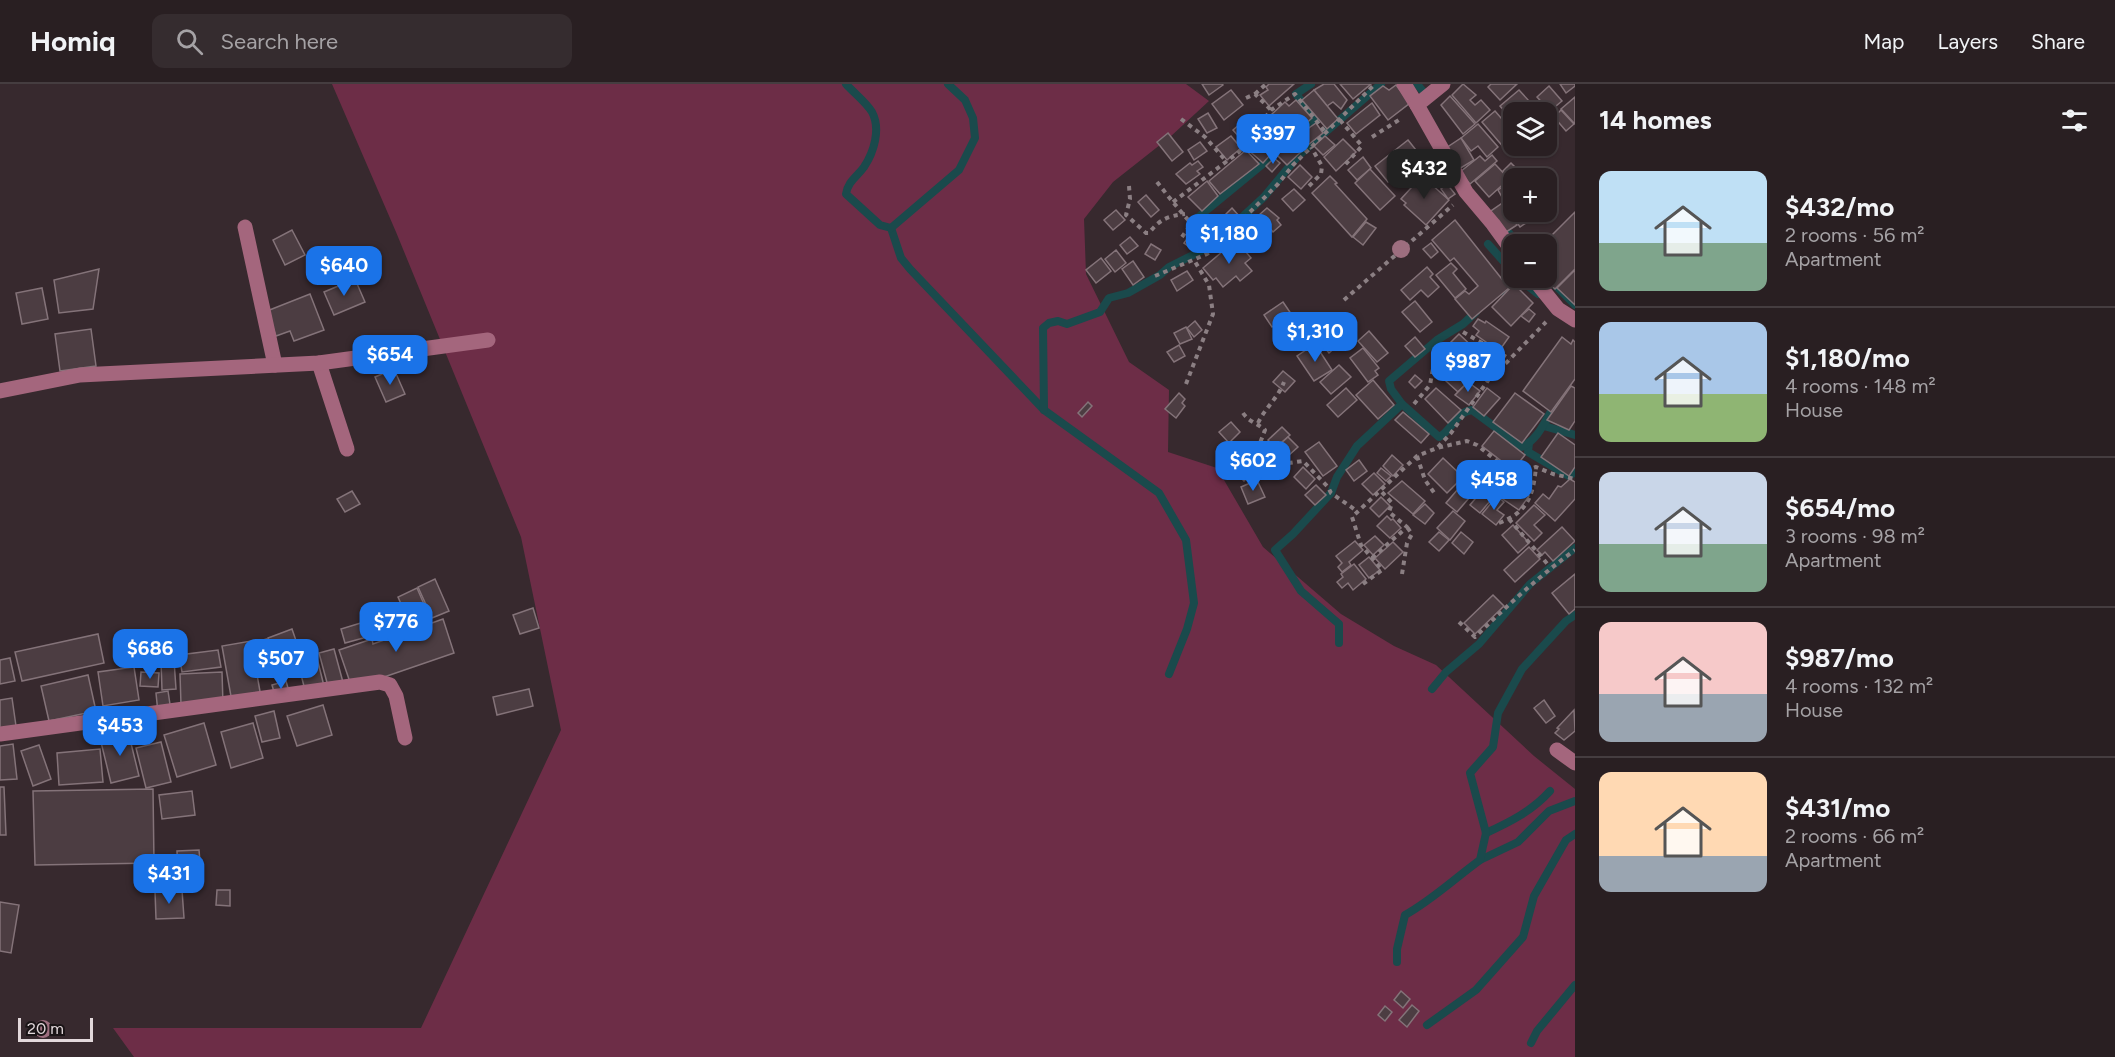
<!DOCTYPE html>
<meta charset="utf-8">
<style>
:root{--surface:#291f22;--page:#352c2f;--text:#f1f3f6;--muted:#a5a2a5;--line:#453d40;--accent:#1a73e8}
body{margin:0;font-family:Figtree,sans-serif;background:var(--page);color:var(--text);height:100vh;display:flex;flex-direction:column;font-size:22px;white-space:nowrap}
*{box-sizing:border-box;margin:0}
p{font-size:20px;color:var(--muted)}
.icon{flex:none;width:33px;height:33px;fill:none;stroke:currentColor;stroke-width:2;stroke-linecap:round;stroke-linejoin:round}
.map{position:relative;flex:1;overflow:hidden}
.sheet{display:flex;flex-direction:column;background:var(--surface);width:540px}
.sheet>*{flex:none}
.tools{position:absolute;left:1503px;top:18px;display:grid;gap:12px}
.tools a{display:grid;place-items:center;width:54px;height:54px;border-radius:12px;background:var(--surface);box-shadow:0 2px 4px #0004,0 0 0 2px var(--line);font-size:30px}
.scale{position:absolute;left:18px;bottom:15px;width:75px;box-sizing:border-box;padding-left:6px;border:3px solid #e2d8db;border-top:0;font-size:16px;line-height:21px;white-space:nowrap;color:#e2d8db;-webkit-text-stroke:4px #1a1416;paint-order:stroke}
.price{position:absolute;translate:-50% -51px;padding:0 14px;border-radius:12px;background:var(--accent);color:#fff;font-size:20px;line-height:39px;filter:drop-shadow(0 2px 3px #0008)}
.price::after{content:'';position:absolute;left:50%;top:36px;width:18px;height:14px;margin-left:-9px;background:inherit;clip-path:polygon(0 0,100% 0,50% 100%)}
.price.current{background:#222;color:#fff}
ul{padding:0;list-style:none}
li{display:flex;align-items:center;gap:18px;height:150px;padding:0 24px}
li+li{border-top:2px solid var(--line)}
li span{display:grid;place-items:center;flex:none;width:168px;height:120px;border-radius:12px;color:#555}
li>.icon{margin-inline-start:auto}
span .icon{width:72px;height:72px;fill:#fffc;stroke-width:1}
li b{font-size:26px}
h2{display:flex;justify-content:space-between;align-items:center;height:72px;padding:0 24px;font-size:26px}
header{display:flex;align-items:center;gap:36px;box-sizing:border-box;height:84px;padding:0 30px;background:var(--surface);border-bottom:2px solid var(--line)}
header strong{font-size:28px}
nav{display:flex;gap:33px;margin-inline-start:auto;font-size:21px}
.search{width:420px;height:54px;background:var(--page);display:flex;align-items:center;gap:15px;box-sizing:border-box;padding:0 21px;border-radius:12px;color:var(--muted);font-size:22px}
main{display:flex;flex:1;min-height:0}
.map>svg:first-child{display:block}
</style>
<header>
<strong>Homiq</strong>
<div class="search"><svg class="icon" aria-label="search" viewBox="0 0 24 24"><circle cx="10" cy="10" r="6"/><path d="M15 15l6 6"/></svg>Search here</div>
<nav><a>Map</a><a>Layers</a><a>Share</a></nav>
</header>
<main>
<div class="map">
<svg width="1575" height="973" viewBox="0 0 1575 973">
<rect width="100%" height="100%" fill="#37292e"/>
<path fill="#6d2d47" d="M332 0H1186L1209 17 1170 53 1113 98 1084 135 1086 190 1129 278 1169 306 1168 368 1217 384 1263 463 1341 530 1394 562 1436 581 1534 672 1575 705V973H134L113 944H421L561 646 521 453 396 148Z"/>
<g fill="none" stroke-linecap="round" stroke-linejoin="round">
<g stroke="#1a4a4c" stroke-width="8">
<path d="M846 0C854 9 866 18 872 28 881 45 874 68 864 83 857 93 848 97 846 110L880 141 891 144 901 174 910 185 1044 326 1159 409 1186 456 1194 519 1187 545 1169 590"/>
<path d="M1417 0 1426 11 1428 9"/>
<path d="M891 144 959 86 975 54 973 34 965 16 948 0"/>
<path d="M1509 149 1518 160"/>
<path d="M1215 157 1196 135 1269 75 1296 48 1316 37 1296 10 1311 0"/>
<path d="M1488 160 1514 189"/>
<path d="M1518 194 1538 210"/>
<path d="M1550 196 1575 221"/>
<path d="M1501 207 1516 194"/>
<path d="M1402 320 1391 305 1389 297 1437 256 1463 240 1476 228"/>
<path d="M1044 326 1043 244 1049 239 1058 237 1067 240 1100 228 1109 214 1128 209 1160 191 1169 183 1207 164 1230 148 1239 136 1264 113 1298 72 1381 0"/>
<path d="M1546 337 1544 342 1575 351"/>
<path d="M1529 359 1528 368 1569 392 1575 388"/>
<path d="M1339 559V540L1301 507 1275 466 1293 450 1331 409 1337 393 1357 362 1402 320 1439 353C1452 347 1455 328 1472 326L1522 363C1539 355 1545 336 1555 321"/>
<path d="M1432 605 1446 588 1479 560 1530 500 1575 464"/>
<path d="M1486 749C1510 738 1532 727 1550 707"/>
<path d="M1480 776 1518 758 1549 727 1575 717"/>
<path d="M1397 878V865L1405 831C1432 816 1454 795 1480 776L1486 749 1470 689 1493 663 1498 629 1522 585 1566 537 1575 531"/>
<path d="M1427 941 1476 906 1523 853 1534 812 1566 756 1575 750"/>
<path d="M1531 959 1537 947 1575 901"/>
</g>
</g>
<g fill="#4c3d42" stroke="#847379" stroke-width="1.5">
<path d="M1202 0H1222L1223 1 1209 11Z"/>
<path d="M1269 0H1294L1269 22 1260 11 1268 6 1266 3Z"/>
<path d="M1324 0H1334L1347 16 1341 25 1333 18 1327 22 1314 6Z"/>
<path d="M1340 0H1371L1353 15Z"/>
<path d="M1463 0 1476 11 1470 16 1475 21 1481 16 1490 26 1476 39 1452 11Z"/>
<path d="M1491 0H1517L1500 16 1488 3Z"/>
<path d="M1560 0H1575V2L1566 9Z"/>
<path d="M1396 1 1410 19 1388 36 1370 12 1383 2 1389 6Z"/>
<path d="M1549 2 1562 17 1550 27 1537 13Z"/>
<path d="M1231 6 1243 21 1224 36 1212 20Z"/>
<path d="M1314 6 1338 35 1327 45 1302 16Z"/>
<path d="M1519 6 1539 28H1514V38L1500 22Z"/>
<path d="M1450 12 1475 40 1463 50 1441 21Z"/>
<path d="M1575 13V40L1561 25Z"/>
<path d="M1296 16 1312 34 1301 44 1293 37 1285 44 1272 30 1285 18 1289 22Z"/>
<path d="M1372 19 1380 31 1356 50 1347 39Z"/>
<path d="M1561 26 1574 40 1566 47 1554 33Z"/>
<path d="M1495 27 1514 49V57L1505 65 1482 38Z"/>
<path d="M1208 29 1217 44 1207 49 1198 35Z"/>
<path d="M1277 36 1289 50 1281 59 1266 45Z"/>
<path d="M1242 38 1249 46 1240 54 1233 46Z"/>
<path d="M1316 39 1323 49 1304 64 1296 53Z"/>
<path d="M1478 40 1498 63 1487 73 1478 62 1471 67 1461 54Z"/>
<path d="M1264 45 1280 60 1263 79 1246 64Z"/>
<path d="M1168 49 1183 68 1172 77 1157 58Z"/>
<path d="M1231 52 1241 64 1227 76 1216 63Z"/>
<path d="M1325 52 1335 61 1323 71 1314 62Z"/>
<path d="M1293 54 1303 66 1287 81 1276 70Z"/>
<path d="M1461 54 1474 76 1459 85 1446 64Z"/>
<path d="M1343 55 1356 68 1336 87 1324 73Z"/>
<path d="M1408 56 1424 76 1402 93 1399 89 1388 98 1375 82Z"/>
<path d="M1200 58 1207 67 1194 76 1188 66Z"/>
<path d="M1246 66 1259 80 1220 110 1209 97Z"/>
<path d="M1492 71 1497 77 1470 100 1460 88 1480 72 1485 77Z"/>
<path d="M1363 73 1371 84 1357 96 1348 86Z"/>
<path d="M1274 74 1280 79 1272 88 1266 82Z"/>
<path d="M1198 77 1203 83 1197 87 1200 90 1186 100 1176 90 1190 79 1192 81Z"/>
<path d="M1511 79 1523 91 1520 94H1514V98L1503 87Z"/>
<path d="M1495 80 1509 95 1489 113 1475 97Z"/>
<path d="M1300 81 1312 93 1301 105 1288 93Z"/>
<path d="M1436 82 1448 97 1439 103 1428 88Z"/>
<path d="M1370 85 1395 112 1380 126 1355 99Z"/>
<path d="M1330 92 1337 99 1335 100 1367 135 1352 153 1312 109Z"/>
<path d="M1422 92 1449 116 1426 141 1404 121 1406 119 1401 115Z"/>
<path d="M1207 97 1218 112 1202 127 1188 113Z"/>
<path d="M1447 100 1455 110 1448 115 1441 105Z"/>
<path d="M1507 100 1511 108 1502 113 1498 106Z"/>
<path d="M1294 105 1305 116 1293 127 1282 115Z"/>
<path d="M1146 111 1159 126 1151 133 1138 118Z"/>
<path d="M1514 111V128H1516L1510 131 1517 141 1503 150 1488 129Z"/>
<path d="M1232 124 1240 133 1231 141 1223 133Z"/>
<path d="M1267 124 1279 134 1277 136 1281 141 1273 148 1259 131Z"/>
<path d="M1116 126 1125 136 1113 146 1104 136Z"/>
<path d="M1521 128H1542L1520 143 1513 133Z"/>
<path d="M1575 128V185L1555 205 1543 194H1546V160H1543Z"/>
<path d="M1255 131 1266 142 1248 161 1237 151Z"/>
<path d="M1219 135 1227 143 1217 153 1209 145Z"/>
<path d="M1455 136 1509 204 1472 235 1455 215 1465 207 1469 210 1478 202 1454 174 1450 177 1432 156Z"/>
<path d="M1366 138 1376 144 1363 161 1353 153Z"/>
<path d="M292 146 305 171 285 181 273 156Z"/>
<path d="M1192 148 1202 156 1195 167 1184 159Z"/>
<path d="M1130 153 1138 162 1127 170 1120 161Z"/>
<path d="M1236 156 1251 174 1245 179 1252 187 1240 197 1236 192 1223 203 1216 194 1213 196 1203 184Z"/>
<path d="M1431 159 1438 168 1431 174 1423 165Z"/>
<path d="M1151 160 1161 166 1155 176 1145 170Z"/>
<path d="M1116 166 1126 179 1115 188 1105 175Z"/>
<path d="M1101 174 1111 187 1096 199 1086 186Z"/>
<path d="M1133 177 1144 193 1133 201 1122 185Z"/>
<path d="M1451 179 1457 185 1453 189 1466 205 1455 214 1436 191Z"/>
<path d="M1427 183 1433 190 1430 193 1439 203 1428 213 1421 206 1410 216 1401 206Z"/>
<path d="M99 185 93 225 59 229 54 196Z"/>
<path d="M1575 186V221L1557 204Z"/>
<path d="M1187 187 1193 196 1177 207 1171 196Z"/>
<path d="M355 195 365 218 334 231 324 208Z"/>
<path d="M1514 200 1533 219 1511 242 1492 223Z"/>
<path d="M42 204 48 235 22 240 16 209Z"/>
<path d="M310 210 324 246 294 257 290 247 276 252 267 227Z"/>
<path d="M1415 217 1432 238 1420 248 1402 228Z"/>
<path d="M1283 218 1298 240 1286 247 1279 238 1272 243 1264 231Z"/>
<path d="M1529 225 1535 230 1529 238 1521 232Z"/>
<path d="M1478 235 1485 239 1486 237 1509 253 1499 267 1476 251 1479 247 1473 242Z"/>
<path d="M1195 237 1202 246 1194 253 1187 244Z"/>
<path d="M1324 237 1331 246 1323 253 1315 243Z"/>
<path d="M1186 243 1192 255 1180 260 1174 249Z"/>
<path d="M91 245 96 282 60 287 55 250Z"/>
<path d="M1369 247 1388 269 1377 278 1358 257Z"/>
<path d="M1459 250 1479 269 1469 279 1449 260Z"/>
<path d="M1329 253 1337 262 1329 269 1321 259Z"/>
<path d="M1415 253 1425 265 1415 273 1405 262Z"/>
<path d="M1562 253 1571 260 1573 256 1575 258V295L1551 328 1523 307Z"/>
<path d="M1315 260 1332 286 1314 297 1297 272Z"/>
<path d="M1179 261 1185 272 1174 278 1167 268Z"/>
<path d="M1488 263 1500 271 1485 293 1473 285Z"/>
<path d="M1363 264 1379 284 1375 287 1378 291 1368 298 1350 274Z"/>
<path d="M1445 275 1469 297 1458 308 1435 287Z"/>
<path d="M1339 281 1351 293 1331 310 1320 298Z"/>
<path d="M394 285 405 310 386 318 375 293Z"/>
<path d="M1283 287 1295 297 1285 308 1273 298Z"/>
<path d="M1415 291 1422 297 1415 304 1409 298Z"/>
<path d="M1373 296 1394 321 1378 335 1356 311Z"/>
<path d="M1468 298 1480 307 1469 321 1455 311Z"/>
<path d="M1571 302 1575 304V337L1569 346 1547 336Z"/>
<path d="M1346 304 1357 316 1338 333 1327 321Z"/>
<path d="M1436 304 1461 326 1448 339 1425 315Z"/>
<path d="M1487 304 1500 314 1484 332 1473 323Z"/>
<path d="M1179 309 1185 315 1182 319 1185 322 1176 334 1165 325Z"/>
<path d="M1515 309 1544 330 1522 359 1493 338Z"/>
<path d="M1088 318 1092 322 1082 333 1078 329Z"/>
<path d="M1403 328 1429 350 1421 359 1395 336Z"/>
<path d="M1231 338 1240 348 1229 359 1219 348Z"/>
<path d="M1282 343 1290 351 1275 364 1268 356Z"/>
<path d="M1494 347 1525 371 1513 386 1482 362Z"/>
<path d="M1558 349 1575 361V383L1569 392 1541 373Z"/>
<path d="M1288 353 1298 363 1288 372 1278 362Z"/>
<path d="M1319 358 1337 382 1323 392 1305 368Z"/>
<path d="M1232 362 1240 372 1229 382 1220 372Z"/>
<path d="M1392 371 1403 381 1393 392 1383 382Z"/>
<path d="M1443 374 1463 393 1447 409 1428 390Z"/>
<path d="M1359 376 1367 387 1354 397 1346 386Z"/>
<path d="M1243 377 1254 388 1244 397 1233 386Z"/>
<path d="M1493 379 1510 392 1495 410 1479 397Z"/>
<path d="M1303 383 1315 395 1306 405 1294 393Z"/>
<path d="M1381 384 1391 392 1386 397 1377 389Z"/>
<path d="M1374 389 1385 400 1373 411 1362 400Z"/>
<path d="M1570 395 1575 398V415L1555 437 1535 419 1543 410 1549 415 1558 402 1561 403Z"/>
<path d="M1257 396 1265 413 1248 420 1241 403Z"/>
<path d="M1475 396 1484 403 1477 411 1468 404Z"/>
<path d="M1402 397 1425 417 1413 430 1388 409Z"/>
<path d="M1507 397 1529 412 1519 426 1497 411Z"/>
<path d="M1316 401 1326 411 1315 421 1305 411Z"/>
<path d="M1485 403 1495 411 1480 429 1470 421Z"/>
<path d="M1458 405 1469 414 1457 428 1446 419Z"/>
<path d="M352 407 360 420 345 428 337 415Z"/>
<path d="M1497 412 1504 418 1497 426 1504 431 1496 441 1482 430Z"/>
<path d="M1381 413 1390 422 1379 433 1370 424Z"/>
<path d="M1425 420 1434 429 1425 440 1413 431Z"/>
<path d="M1534 421 1545 431 1534 441 1542 449 1534 457 1516 439Z"/>
<path d="M1453 427 1465 437 1450 456 1437 444Z"/>
<path d="M1387 432 1391 436 1393 435 1401 444 1390 454 1377 442Z"/>
<path d="M1513 441 1529 459 1518 469 1502 451Z"/>
<path d="M1562 443 1575 457 1553 477 1545 468 1542 471 1537 466Z"/>
<path d="M1439 448 1449 456 1439 467 1429 458Z"/>
<path d="M1461 448 1473 458 1464 470 1452 459Z"/>
<path d="M1375 452 1384 461 1373 471 1364 461Z"/>
<path d="M1355 457 1363 466 1349 478 1351 481 1342 488 1338 483 1342 479 1336 472Z"/>
<path d="M1393 458 1403 468 1385 485 1375 474Z"/>
<path d="M1529 463 1540 475 1515 498 1504 486Z"/>
<path d="M1369 473 1380 486 1369 494 1359 481Z"/>
<path d="M1354 480 1366 495 1353 506 1348 499 1342 504 1337 498 1343 493 1341 490Z"/>
<path d="M1575 490V525L1569 530 1552 509Z"/>
<path d="M435 495 449 527 432 534 418 503Z"/>
<path d="M417 504 430 534 411 542 398 513Z"/>
<path d="M1493 511 1504 522 1475 550 1464 539Z"/>
<path d="M390 523 396 542 381 546 376 527Z"/>
<path d="M533 524 539 544 520 550 513 531Z"/>
<path d="M374 535 378 550 345 559 341 545Z"/>
<path d="M443 535 454 569 352 604 339 566 372 555 373 560Z"/>
<path d="M292 545 301 571 277 580 268 554Z"/>
<path d="M98 550 104 579 22 597 15 568Z"/>
<path d="M267 555 272 582 260 585 255 558Z"/>
<path d="M251 557 261 613 232 618 222 562Z"/>
<path d="M334 565 344 602 329 606 319 569Z"/>
<path d="M218 566 221 583 182 588 179 571Z"/>
<path d="M316 570 325 606 306 610 297 575Z"/>
<path d="M10 574 15 597 0 600V576Z"/>
<path d="M174 576 176 605 162 606 161 577Z"/>
<path d="M134 583 139 616 103 622 98 588Z"/>
<path d="M141 588 159 589 158 603 140 602Z"/>
<path d="M222 588 223 620 181 621 180 590Z"/>
<path d="M88 591 96 627 49 637 41 602Z"/>
<path d="M286 597 290 611 276 615 272 601Z"/>
<path d="M529 605 533 622 497 631 493 613Z"/>
<path d="M168 607 171 627 158 629 156 609Z"/>
<path d="M12 614 17 649 0 651V616Z"/>
<path d="M1544 616 1555 632 1546 639 1534 624Z"/>
<path d="M323 621 332 651 297 662 287 632Z"/>
<path d="M1574 626 1575 647 1564 656 1555 649 1559 645 1557 644Z"/>
<path d="M274 627 280 654 262 658 255 632Z"/>
<path d="M204 639 216 681 177 693 164 651Z"/>
<path d="M253 639 263 674 231 684 221 648Z"/>
<path d="M128 647 139 692 111 699 100 654Z"/>
<path d="M161 658 171 698 146 704 136 664Z"/>
<path d="M13 660 17 695 0 696V662Z"/>
<path d="M39 661 51 695 33 702 21 667Z"/>
<path d="M100 665 103 698 59 701 57 669Z"/>
<path d="M0 703H4L6 751H0Z"/>
<path d="M153 705 154 779 35 781 33 707Z"/>
<path d="M192 707 195 731 162 735 159 711Z"/>
<path d="M199 766 201 789 178 791 177 767Z"/>
<path d="M182 806 184 834 156 835 155 807Z"/>
<path d="M217 806H230V822L216 821Z"/>
<path d="M0 818 19 821 11 869 0 867Z"/>
<path d="M1401 907 1410 915 1403 924 1394 916Z"/>
<path d="M1412 921 1419 927 1407 943 1399 936Z"/>
<path d="M1385 922 1392 928 1385 937 1378 931Z"/>
</g>
<g fill="none" stroke-linecap="round" stroke-linejoin="round">
<g stroke="#8b7f83" stroke-width="4" stroke-dasharray="4.5 4.5" stroke-linecap="butt">
<path d="M1255 10 1266 0"/>
<path d="M1246 14 1255 10 1271 26"/>
<path d="M1181 35 1205 53 1227 78"/>
<path d="M1340 36 1362 62 1343 83"/>
<path d="M1372 53 1402 34"/>
<path d="M1157 98C1175 121 1193 143 1215 164"/>
<path d="M1129 102 1130 115 1126 131 1146 149H1149C1160 135 1168 132 1185 130"/>
<path d="M1309 102 1321 90 1322 82 1311 63"/>
<path d="M1173 118 1239 68 1271 26 1295 10 1326 49"/>
<path d="M1182 153 1191 140"/>
<path d="M1155 192 1207 170 1236 146 1244 134 1278 100 1293 81 1375 0"/>
<path d="M1344 216 1453 121"/>
<path d="M1463 248 1510 275"/>
<path d="M1186 300 1213 230 1209 201 1194 176"/>
<path d="M1414 320 1430 301 1434 279 1448 265 1468 286 1488 297"/>
<path d="M1243 329C1249 338 1257 339 1265 346L1260 359 1272 375 1280 372 1289 379 1303 377 1328 403 1331 409 1357 427"/>
<path d="M1258 339C1265 324 1278 314 1284 298"/>
<path d="M1438 363 1451 349 1494 288 1506 279 1546 238"/>
<path d="M1417 372 1425 396 1435 410"/>
<path d="M1509 435 1550 483"/>
<path d="M1499 439C1528 428 1533 412 1536 383"/>
<path d="M1372 474 1407 443 1389 428 1392 419 1380 406"/>
<path d="M1402 490 1407 459 1412 450 1407 443"/>
<path d="M1363 500 1382 486 1361 461 1352 433 1417 372 1437 364 1467 357 1477 361 1513 390 1536 383 1553 390 1575 395"/>
<path d="M1459 538 1475 553C1508 521 1538 493 1575 466"/>
</g>
<g stroke="#a4667d" stroke-width="15">
<path d="M1404 0 1417 21"/>
<path d="M1443 0 1417 21 1466 108 1493 140 1514 169"/>
<path d="M245 143 275 281"/>
<path d="M1533 194 1558 225 1575 236"/>
<path d="M319 279 347 365"/>
<path d="M0 307 80 291 319 279 488 256"/>
<path d="M0 650 380 598 390 601 396 612 405 654"/>
<path d="M1557 666 1575 679"/>
</g>
</g>
<g fill="#9d6e7f">
<circle cx="1401" cy="165" r="9"/>
<circle cx="43" cy="945" r="9"/>
</g>
</svg>
<div class="tools">
<a><svg class="icon" aria-label="layers" viewBox="0 0 24 24"><path d="M12 4l9 5-9 5-9-5zM3 14l9 5 9-5"/></svg></a>
<a>+</a>
<a>−</a>
</div>
<div class="scale">20 m</div>
<b class="price" style="left:1273px;top:81px">$397</b>
<b class="price current" style="left:1424px;top:116px">$432</b>
<b class="price" style="left:1229px;top:181px">$1,180</b>
<b class="price" style="left:344px;top:213px">$640</b>
<b class="price" style="left:1315px;top:279px">$1,310</b>
<b class="price" style="left:390px;top:302px">$654</b>
<b class="price" style="left:1468px;top:309px">$987</b>
<b class="price" style="left:1253px;top:408px">$602</b>
<b class="price" style="left:1494px;top:427px">$458</b>
<b class="price" style="left:396px;top:569px">$776</b>
<b class="price" style="left:150px;top:596px">$686</b>
<b class="price" style="left:281px;top:606px">$507</b>
<b class="price" style="left:120px;top:673px">$453</b>
<b class="price" style="left:169px;top:821px">$431</b>
</div>
<section class="sheet">
<h2>14 homes<svg class="icon" aria-label="filters" viewBox="0 0 24 24"><path d="M4 7h16M4 17h16"/><circle cx="9" cy="7" r="2"/><circle cx="15" cy="17" r="2"/></svg></h2>
<ul>
<li><span style="background:linear-gradient(#bfe0f5 60%,#7fa58c 0)"><svg class="icon" aria-label="home" viewBox="0 0 24 24"><path d="M3 11l9-7 9 7M6 9v11h12V9"/></svg></span><div><b>$432/mo</b><p>2 rooms · 56 m²</p><p>Apartment</p></div></li>
<li><span style="background:linear-gradient(#a9c7e8 60%,#8fb573 0)"><svg class="icon" aria-label="home" viewBox="0 0 24 24"><path d="M3 11l9-7 9 7M6 9v11h12V9"/></svg></span><div><b>$1,180/mo</b><p>4 rooms · 148 m²</p><p>House</p></div></li>
<li><span style="background:linear-gradient(#c9d6e8 60%,#7fa58c 0)"><svg class="icon" aria-label="home" viewBox="0 0 24 24"><path d="M3 11l9-7 9 7M6 9v11h12V9"/></svg></span><div><b>$654/mo</b><p>3 rooms · 98 m²</p><p>Apartment</p></div></li>
<li><span style="background:linear-gradient(#f6c9c9 60%,#9aa5b1 0)"><svg class="icon" aria-label="home" viewBox="0 0 24 24"><path d="M3 11l9-7 9 7M6 9v11h12V9"/></svg></span><div><b>$987/mo</b><p>4 rooms · 132 m²</p><p>House</p></div></li>
<li><span style="background:linear-gradient(#ffd9b3 70%,#9aa5b1 0)"><svg class="icon" aria-label="home" viewBox="0 0 24 24"><path d="M3 11l9-7 9 7M6 9v11h12V9"/></svg></span><div><b>$431/mo</b><p>2 rooms · 66 m²</p><p>Apartment</p></div></li>
</ul>
</section>
</main>
